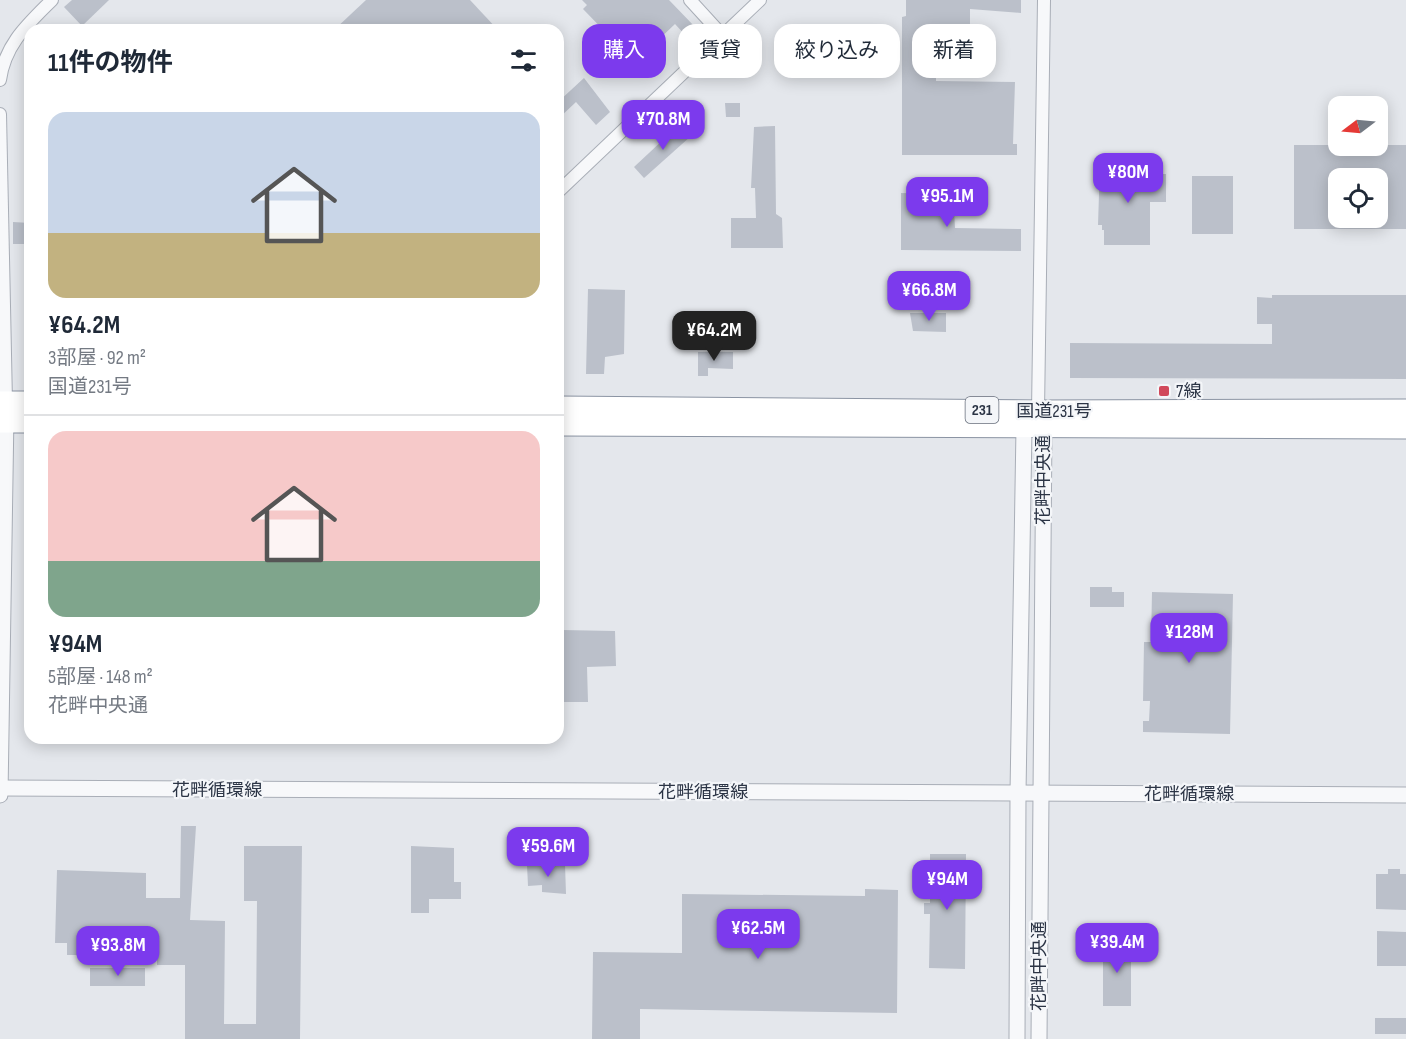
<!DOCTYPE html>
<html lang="ja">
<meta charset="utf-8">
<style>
:root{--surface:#fff;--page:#f2f2f3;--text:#1f2937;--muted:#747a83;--line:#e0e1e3;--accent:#7c3aed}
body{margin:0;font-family:"Sofia Sans Condensed","Noto Sans JP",sans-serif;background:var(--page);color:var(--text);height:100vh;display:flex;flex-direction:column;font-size:22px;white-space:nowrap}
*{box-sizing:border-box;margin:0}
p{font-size:20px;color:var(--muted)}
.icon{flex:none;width:33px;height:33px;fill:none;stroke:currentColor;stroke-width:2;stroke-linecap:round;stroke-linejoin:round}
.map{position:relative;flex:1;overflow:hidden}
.panel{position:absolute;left:24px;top:24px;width:540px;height:720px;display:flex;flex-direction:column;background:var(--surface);border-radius:18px;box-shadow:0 3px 15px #0003}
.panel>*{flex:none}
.top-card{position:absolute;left:582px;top:24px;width:570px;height:54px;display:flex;gap:12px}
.needle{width:39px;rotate:254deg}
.buttons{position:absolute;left:1328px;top:96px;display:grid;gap:12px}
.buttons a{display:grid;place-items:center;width:60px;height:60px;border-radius:12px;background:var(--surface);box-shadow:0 3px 15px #0003;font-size:30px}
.price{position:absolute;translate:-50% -51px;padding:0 14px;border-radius:12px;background:var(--accent);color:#fff;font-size:20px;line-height:39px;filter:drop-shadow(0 2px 3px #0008)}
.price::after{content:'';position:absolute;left:50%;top:36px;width:18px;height:14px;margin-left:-9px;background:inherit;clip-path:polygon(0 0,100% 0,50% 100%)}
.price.current{background:#222;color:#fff}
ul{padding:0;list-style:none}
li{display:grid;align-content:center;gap:12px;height:318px;padding:0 24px}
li+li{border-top:2px solid var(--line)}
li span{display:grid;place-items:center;height:186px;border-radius:18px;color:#555}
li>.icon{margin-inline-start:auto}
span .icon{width:108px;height:108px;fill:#fffc;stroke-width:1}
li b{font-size:26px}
h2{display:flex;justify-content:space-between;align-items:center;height:72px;padding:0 24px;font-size:26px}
.chip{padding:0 21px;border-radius:18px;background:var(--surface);box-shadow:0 3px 15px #0003;font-size:21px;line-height:54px}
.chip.current{background:var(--accent);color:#fff}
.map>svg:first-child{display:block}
</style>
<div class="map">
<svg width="1406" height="1039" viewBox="0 0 1406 1039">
<rect width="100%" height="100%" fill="#e4e7ec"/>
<g fill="#bbc0ca" fill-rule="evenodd">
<path d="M72 0H109L82 26 64 7Z"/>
<path d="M366 0H470L498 30H334Z"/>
<path d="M582 0H669L696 28 687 37 675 24 654 44 647 37 631 51 619 38 615 42 583 9 587 5Z"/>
<path d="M906 0H1021V13L970 9V42L936 43V81L1015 82 1013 144H1017V155H902V17L906 16Z"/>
<path d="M584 78 610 112 596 125 576 102 558 119V102Z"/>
<path d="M725 103H740V117H726Z"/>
<path d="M680 124 691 136 644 178 634 167Z"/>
<path d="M775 126 776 214 782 218 783 248H731V218H756L755 188H751L754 127Z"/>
<path d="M1294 145H1406V229H1294ZM1338 178H1377V218H1338Z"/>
<path d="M1100 163H1121V174H1166V202H1150V245H1104V230H1102V225H1098Z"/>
<rect x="1192" y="176" width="41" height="58"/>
<path d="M942 191 953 192 955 228 1021 229V251L901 250V193L942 194Z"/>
<path d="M13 222 30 223V244H13Z"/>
<path d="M588 289 625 290 624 354 605 357 604 374H586Z"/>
<path d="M1272 295H1406V379L1070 378V343L1272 344V324H1257V297L1272 298Z"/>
<path d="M910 313H946V332L913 331Z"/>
<path d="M698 352H733V369L708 368V376H698Z"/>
<path d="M1090 587H1112V592H1124V607H1090Z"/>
<path d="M1152 592 1233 594 1230 734 1143 732V721H1149L1150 701H1143L1144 642H1151Z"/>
<path d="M562 630 615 631 616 666 587 667 588 702H558V639H562Z"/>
<path d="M181 826H196L190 920 225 921 224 1024H256L257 901H244V846H302L300 1039H185V965H157V950L134 949V944L86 943V955H67V943H55L57 870 146 873V898H180Z"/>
<path d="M411 846 454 848V882H461V899H429V913H411Z"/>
<path d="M930 854H966L965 969 929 968 930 914H924V903H930Z"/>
<path d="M565 864 566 894 542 892V885L528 886 527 865Z"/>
<path d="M1388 869H1400V874H1406V910L1376 909V874H1388Z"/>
<path d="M865 889 898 890 897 1013 640 1009V1039H592L593 952 682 953V894L865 896Z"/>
<path d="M1377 931 1406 932V966H1377Z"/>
<rect x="1103" y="943" width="28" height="63"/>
<rect x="90" y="968" width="55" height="18"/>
<rect x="1375" y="1018" width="31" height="16"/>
</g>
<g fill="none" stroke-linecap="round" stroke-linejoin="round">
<g stroke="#a9aeb7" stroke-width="14">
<g id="minor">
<path d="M690 0 722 35"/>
<path d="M0 80C5 44 28 24 52 0"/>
<path d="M0 114 6 402"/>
<path d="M558 192 760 0"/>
<path d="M1038 411 1044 0"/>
</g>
</g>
<g stroke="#a9aeb7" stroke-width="17">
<g id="tertiary">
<path d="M0 788 1406 795"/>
<path d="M0 795 6 414"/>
<path d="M1017 1039 1018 793 1024 428 1031 420"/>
<path d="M1039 1039 1044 428 1041 418"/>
</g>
</g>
<g stroke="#8b94a3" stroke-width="23">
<g id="trunk">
<path d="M0 402H30"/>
<path d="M558 407 1038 411 1406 410"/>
<path d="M0 422H30"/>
<path d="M558 425 1406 428"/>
</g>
</g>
<use href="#minor" stroke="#f7f8fa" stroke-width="12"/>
<use href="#tertiary" stroke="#f7f8fa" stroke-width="15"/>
<use href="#trunk" stroke="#fff" stroke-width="21"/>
</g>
<rect fill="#d1495b" stroke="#f4f6f9" stroke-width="2" x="1158" y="385" width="12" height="12" rx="3"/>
<g text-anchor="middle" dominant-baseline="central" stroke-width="4.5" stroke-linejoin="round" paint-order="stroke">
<rect fill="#f4f6f9" stroke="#676e7b" stroke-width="1.5" x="965.5" y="397" width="33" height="26" rx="4.5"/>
<g font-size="16" font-weight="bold" fill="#2b3445">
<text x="982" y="410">231</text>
</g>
<g font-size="18" fill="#2b3445" stroke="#f4f6f9" text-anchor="start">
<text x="1176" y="391">7線</text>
</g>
<g font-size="18" fill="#2b3445" stroke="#f4f6f9">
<text x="1054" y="411">国道231号</text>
<text transform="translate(1043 480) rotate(-90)">花畔中央通</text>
<text x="217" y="790">花畔循環線</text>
<text x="703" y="792">花畔循環線</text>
<text x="1189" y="794">花畔循環線</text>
<text transform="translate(1039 966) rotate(-90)">花畔中央通</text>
</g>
</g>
</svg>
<div class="buttons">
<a><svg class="needle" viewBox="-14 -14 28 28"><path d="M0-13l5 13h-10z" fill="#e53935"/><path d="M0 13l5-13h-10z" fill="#747a83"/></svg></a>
<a><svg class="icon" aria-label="locate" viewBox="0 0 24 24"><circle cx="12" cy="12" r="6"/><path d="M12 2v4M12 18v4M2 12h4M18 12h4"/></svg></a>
</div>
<b class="price" style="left:663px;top:151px">¥70.8M</b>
<b class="price" style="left:1128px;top:204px">¥80M</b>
<b class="price" style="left:947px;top:228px">¥95.1M</b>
<b class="price" style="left:929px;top:322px">¥66.8M</b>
<b class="price current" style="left:714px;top:362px">¥64.2M</b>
<b class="price" style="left:1189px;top:664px">¥128M</b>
<b class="price" style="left:548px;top:878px">¥59.6M</b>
<b class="price" style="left:947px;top:911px">¥94M</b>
<b class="price" style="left:758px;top:960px">¥62.5M</b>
<b class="price" style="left:1117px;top:974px">¥39.4M</b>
<b class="price" style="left:118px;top:977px">¥93.8M</b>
<div class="top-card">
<a class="chip current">購入</a>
<a class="chip">賃貸</a>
<a class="chip">絞り込み</a>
<a class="chip">新着</a>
</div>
<section class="panel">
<h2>11件の物件<svg class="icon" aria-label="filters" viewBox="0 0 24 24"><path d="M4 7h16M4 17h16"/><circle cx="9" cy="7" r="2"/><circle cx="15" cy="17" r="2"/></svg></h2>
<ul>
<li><span style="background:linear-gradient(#c9d6e8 65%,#c2b280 0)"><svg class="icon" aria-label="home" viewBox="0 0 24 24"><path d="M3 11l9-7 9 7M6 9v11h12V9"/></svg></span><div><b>¥64.2M</b><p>3部屋 · 92 m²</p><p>国道231号</p></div></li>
<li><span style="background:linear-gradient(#f6c9c9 70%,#7fa58c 0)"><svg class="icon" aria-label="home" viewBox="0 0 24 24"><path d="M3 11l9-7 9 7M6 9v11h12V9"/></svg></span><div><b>¥94M</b><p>5部屋 · 148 m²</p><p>花畔中央通</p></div></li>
</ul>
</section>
</div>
